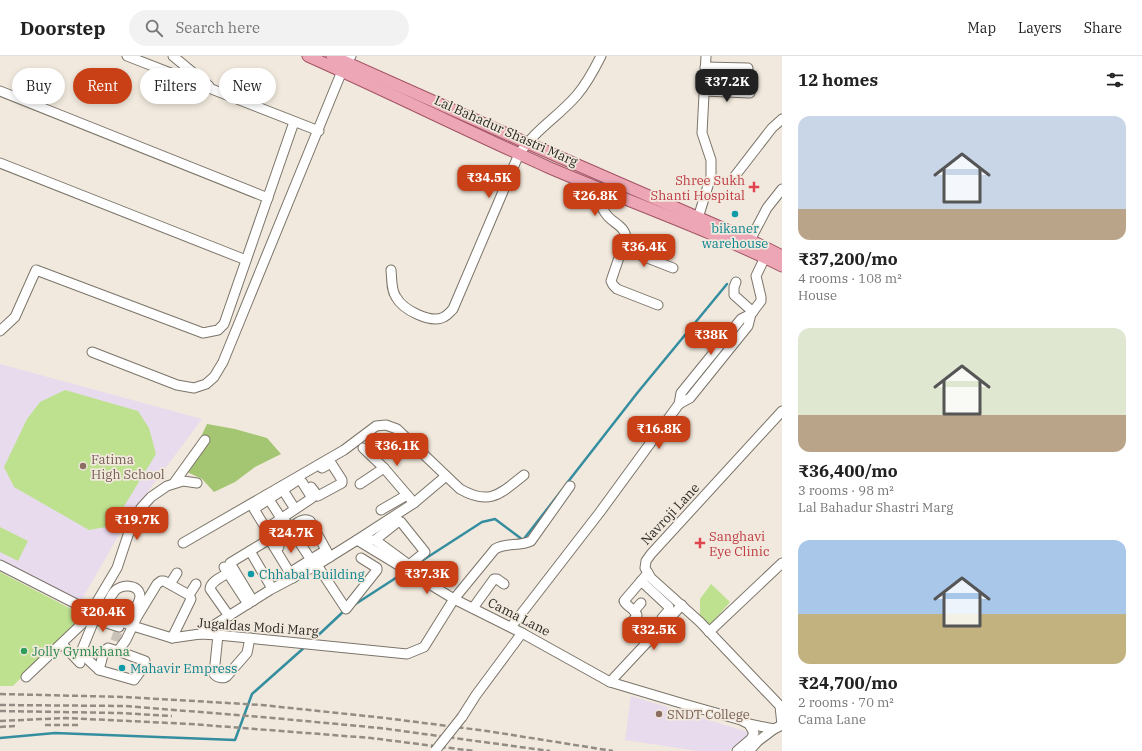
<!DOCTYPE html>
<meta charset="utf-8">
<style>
:root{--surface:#fff;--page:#f2f2f2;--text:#222;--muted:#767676;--line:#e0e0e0;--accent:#c94017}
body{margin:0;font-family:"IBM Plex Serif",serif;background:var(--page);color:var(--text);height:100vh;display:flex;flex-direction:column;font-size:15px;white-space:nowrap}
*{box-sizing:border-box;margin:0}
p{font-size:13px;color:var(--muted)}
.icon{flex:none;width:22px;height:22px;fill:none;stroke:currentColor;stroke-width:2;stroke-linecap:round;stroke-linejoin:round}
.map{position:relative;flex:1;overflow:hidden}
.drawer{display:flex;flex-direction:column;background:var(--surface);width:360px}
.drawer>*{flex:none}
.hud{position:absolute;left:12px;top:12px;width:380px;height:36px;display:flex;gap:8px}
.price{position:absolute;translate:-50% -34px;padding:0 9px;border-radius:8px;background:var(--accent);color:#fff;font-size:13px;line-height:26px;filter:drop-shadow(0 1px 2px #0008)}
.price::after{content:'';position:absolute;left:50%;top:24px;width:12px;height:9px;margin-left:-6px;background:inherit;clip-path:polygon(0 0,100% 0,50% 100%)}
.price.active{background:#222;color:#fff}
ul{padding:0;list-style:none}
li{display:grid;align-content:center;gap:8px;height:212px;padding:0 16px}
li span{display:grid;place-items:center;height:124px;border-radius:12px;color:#555}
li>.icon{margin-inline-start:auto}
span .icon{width:72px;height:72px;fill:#fffc;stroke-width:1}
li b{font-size:17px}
h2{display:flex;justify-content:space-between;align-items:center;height:48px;padding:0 16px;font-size:17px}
.chip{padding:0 14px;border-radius:18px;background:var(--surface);box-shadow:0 2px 6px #0003;font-size:14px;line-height:36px}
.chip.active{background:var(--accent);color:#fff}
header{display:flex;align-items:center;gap:24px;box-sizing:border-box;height:56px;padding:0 20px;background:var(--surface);border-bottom:1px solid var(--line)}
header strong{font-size:19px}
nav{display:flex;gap:22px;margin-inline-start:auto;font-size:14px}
.search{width:280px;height:36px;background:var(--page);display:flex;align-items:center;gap:10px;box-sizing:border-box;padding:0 14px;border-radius:22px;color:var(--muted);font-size:15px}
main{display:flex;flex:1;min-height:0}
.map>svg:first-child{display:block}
</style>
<header>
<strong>Doorstep</strong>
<div class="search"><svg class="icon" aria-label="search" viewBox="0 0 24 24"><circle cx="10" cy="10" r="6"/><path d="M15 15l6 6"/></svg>Search here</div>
<nav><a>Map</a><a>Layers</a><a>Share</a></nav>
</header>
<main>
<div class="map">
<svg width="782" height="695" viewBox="0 0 782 695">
<rect width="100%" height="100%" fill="#f1e9dd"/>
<g fill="#e8dbee">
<path d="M0 308 202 363 131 458 82 543H74L0 504Z"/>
<path d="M631 640 748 676 744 685 728 695H698L625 684Z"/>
</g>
<g fill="#bee18f">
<path d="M65 334 138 355 149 372 156 398 112 470 89 474 14 431 4 411 27 363 40 346Z"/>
<path d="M0 471 28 485 18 505 0 496Z"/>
<path d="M0 516 83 559 13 630H0Z"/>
<path d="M711 528 730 546 707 573 700 566V543Z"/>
</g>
<path fill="#a4c673" d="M207 368 235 373 267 382 281 398 255 411 235 426 214 436 202 423 185 415Z"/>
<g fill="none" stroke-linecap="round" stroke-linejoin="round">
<g stroke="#348ea0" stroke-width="2.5">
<path d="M567 427 638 336 727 228"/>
<path d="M417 508 482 466 495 463 523 484 562 434"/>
<path d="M354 549 405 516"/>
<path d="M311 586 344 555"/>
<path d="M0 682 55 677 235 684 252 638 306 590"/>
</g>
<path stroke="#c9c2b8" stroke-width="9" stroke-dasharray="9 4.5" stroke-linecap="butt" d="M115 585 119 573"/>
<g stroke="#7b7469" stroke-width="11">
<g id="minor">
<path d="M127 0 319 75"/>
<path d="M173 0 209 30"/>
<path d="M705 11 748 12"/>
<path d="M0 35 268 142"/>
<path d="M704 35 750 37"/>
<path d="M0 107 246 204"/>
<path d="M731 125 772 72 782 63"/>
<path d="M592 130C596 139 600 150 606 158 612 167 624 169 626 181L611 225 613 229 617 233 658 249"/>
<path d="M698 162 711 120V104L702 77 706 0"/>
<path d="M747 190 767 152 782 133"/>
<path d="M622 192 673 212"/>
<path d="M391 214C392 223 391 234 396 241 403 254 431 268 444 261 448 259 450 256 453 253L519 98C535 74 559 60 577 39 587 27 594 14 601 0"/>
<path d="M736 226 734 231V239L753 256"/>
<path d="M0 275 15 261 36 214 203 277 218 274 224 268 294 66"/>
<path d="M92 296 177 329 194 332 206 328 214 321 223 306 342 15 351 0"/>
<path d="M679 348 690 342 748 270 751 258"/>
<path d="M363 392 384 412 414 447"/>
<path d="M298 424 302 426 312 442 267 472 265 471 254 453Z"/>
<path d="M174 427 205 384"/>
<path d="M360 428 384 412"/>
<path d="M281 431 295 453"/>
<path d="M311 431 318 440 342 427V424L331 407 322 412"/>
<path d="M266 439 281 462"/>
<path d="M381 454 407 439"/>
<path d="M357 484 454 543 522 577 610 626 684 648 741 664 749 668 774 673 782 669"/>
<path d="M358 484H375L399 465 401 466 425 496 409 509 375 484"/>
<path d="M183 487 344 394 376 370 386 369 397 373 460 433C490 450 500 438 524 419"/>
<path d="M279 491 274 482 290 472 287 467"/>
<path d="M250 495 270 529"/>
<path d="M0 509 92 556 133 570 172 582 200 578 218 579 407 598 424 591 454 543 495 493C507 486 519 491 531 485L570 430"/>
<path d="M317 509 346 553 377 514V512L361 502"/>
<path d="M315 510 290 472C296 468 303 461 310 465L330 501"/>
<path d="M224 511 248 548"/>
<path d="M294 514 326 494"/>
<path d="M228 517C222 521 211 525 210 533L229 560"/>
<path d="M648 517 624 545C627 551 635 553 637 559L630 569 631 572 648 586"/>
<path d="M641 525 669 551V554L662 562"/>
<path d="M170 528 177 517"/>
<path d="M189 539 196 528"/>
<path d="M253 545 230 507 268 484 271 486 293 522"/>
<path d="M106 552 118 556"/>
<path d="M473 552 494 523H497L504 528"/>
<path d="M634 555 641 547"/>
<path d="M97 557 81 596 83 599 99 614"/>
<path d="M104 559C106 552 109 542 114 536 120 528 139 527 140 540 140 546 133 557 130 563"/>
<path d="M94 563 119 571"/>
<path d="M511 571 600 456 679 348 681 337 741 263 751 258 761 245V241L756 220 767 197"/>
<path d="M709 576 782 507"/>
<path d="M200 578 270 534 317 509 357 484 414 447 446 420"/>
<path d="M218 579 214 618C217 622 224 623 227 620L247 597 250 582"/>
<path d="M62 588 80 607"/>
<path d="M118 595 145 605V609L134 624 99 614 104 595 108 592 118 595 126 584 137 561 157 528 161 525H164L189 539 191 543 172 582"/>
<path d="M26 621 86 564 117 512 128 479 141 452 151 441 167 430 183 425 197 427"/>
<path d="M610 626 682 549"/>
<path d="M462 661 476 639 522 577"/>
<path d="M782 669 780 650 700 566 651 522 645 512 646 505 651 498 782 355"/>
<path d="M737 695 751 683 754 677 749 668"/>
<path d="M749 695 758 685 774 673"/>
</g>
</g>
<g stroke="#a15363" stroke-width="13">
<g id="major">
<path d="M308 0C389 36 469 76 550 112 627 145 707 173 782 210"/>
<path d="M332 0 527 87 750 184 782 200"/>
</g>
</g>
<use href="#minor" stroke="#fff" stroke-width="9"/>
<use href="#major" stroke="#eda6b6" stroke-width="11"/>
<g stroke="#928c84" stroke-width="2.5" stroke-dasharray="6 3" stroke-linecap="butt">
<path d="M0 638 125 641 262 649 385 662 487 675 613 695"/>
<path d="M0 649 125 650 262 661 380 672 550 695"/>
<path d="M0 655 120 657 172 660"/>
<path d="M0 665 66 662 191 668 371 682 474 695"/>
<path d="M45 669H79"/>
<path d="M0 671 15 670"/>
</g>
<g stroke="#7b7469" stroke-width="11" stroke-linecap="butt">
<path id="minor-bridge" d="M435 695 462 661"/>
</g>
<use href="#minor-bridge" stroke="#fff" stroke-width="9"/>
</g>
<g fill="#e0444e" stroke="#f1e9dd" stroke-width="1.5">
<path d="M752 125h4v4h4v4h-4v4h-4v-4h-4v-4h4z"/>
<path d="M698 481h4v4h4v4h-4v4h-4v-4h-4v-4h4z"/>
</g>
<g fill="#0f9aa8" stroke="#f1e9dd" stroke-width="1.5">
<circle cx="735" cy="158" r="4"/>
<circle cx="251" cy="518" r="4"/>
<circle cx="122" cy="612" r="4"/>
</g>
<g fill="#8d6e63" stroke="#f1e9dd" stroke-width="1.5">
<circle cx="83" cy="410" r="4"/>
<circle cx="659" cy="658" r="4"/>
</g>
<circle fill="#2e9e5b" stroke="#f1e9dd" stroke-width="1.5" cx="24" cy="595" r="4"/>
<g text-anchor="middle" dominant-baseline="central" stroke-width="3.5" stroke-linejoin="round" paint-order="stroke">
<g font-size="13" fill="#2a2723" stroke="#f1e9dd">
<text transform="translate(506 75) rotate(24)">Lal Bahadur Shastri Marg</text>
<text transform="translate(670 458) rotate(-47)">Navroji Lane</text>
<text transform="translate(519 561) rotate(27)">Cama Lane</text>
<text transform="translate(258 571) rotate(4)">Jugaldas Modi Marg</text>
</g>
<g font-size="13" fill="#be3a42" stroke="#f1e9dd" text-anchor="end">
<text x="745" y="124">Shree Sukh<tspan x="745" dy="15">Shanti Hospital</tspan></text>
<text x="709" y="480" text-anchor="start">Sanghavi<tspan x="709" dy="15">Eye Clinic</tspan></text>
</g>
<g font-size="13" fill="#0d838f" stroke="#f1e9dd" text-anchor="start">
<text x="735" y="172" text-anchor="middle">bikaner<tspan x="735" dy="15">warehouse</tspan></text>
<text x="259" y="518">Chhabal Building</text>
<text x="130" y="612">Mahavir Empress</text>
</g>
<g font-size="13" fill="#785e54" stroke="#f1e9dd" text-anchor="start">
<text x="91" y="403">Fatima<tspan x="91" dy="15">High School</tspan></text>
<text x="667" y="658">SNDT College</text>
</g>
<g font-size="13" fill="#27864d" stroke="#f1e9dd" text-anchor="start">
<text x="32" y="595">Jolly Gymkhana</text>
</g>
</g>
</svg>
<b class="price active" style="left:727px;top:47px">₹37.2K</b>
<b class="price" style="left:489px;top:143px">₹34.5K</b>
<b class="price" style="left:595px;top:161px">₹26.8K</b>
<b class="price" style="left:644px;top:212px">₹36.4K</b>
<b class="price" style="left:711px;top:300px">₹38K</b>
<b class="price" style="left:659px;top:394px">₹16.8K</b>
<b class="price" style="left:397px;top:411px">₹36.1K</b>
<b class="price" style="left:137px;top:485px">₹19.7K</b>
<b class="price" style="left:291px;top:498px">₹24.7K</b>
<b class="price" style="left:427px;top:539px">₹37.3K</b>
<b class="price" style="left:103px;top:577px">₹20.4K</b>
<b class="price" style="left:654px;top:595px">₹32.5K</b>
<div class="hud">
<a class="chip">Buy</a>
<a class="chip active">Rent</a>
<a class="chip">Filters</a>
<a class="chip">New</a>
</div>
</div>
<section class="drawer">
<h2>12 homes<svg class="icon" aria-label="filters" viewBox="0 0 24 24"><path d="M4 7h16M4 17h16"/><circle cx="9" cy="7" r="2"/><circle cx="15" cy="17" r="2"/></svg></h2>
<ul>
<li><span style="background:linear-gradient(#c9d6e8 75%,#b9a48a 0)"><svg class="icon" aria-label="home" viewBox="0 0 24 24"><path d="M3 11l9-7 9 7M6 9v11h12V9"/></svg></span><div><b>₹37,200/mo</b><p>4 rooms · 108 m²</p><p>House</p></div></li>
<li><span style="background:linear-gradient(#dfe7d0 70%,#b9a48a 0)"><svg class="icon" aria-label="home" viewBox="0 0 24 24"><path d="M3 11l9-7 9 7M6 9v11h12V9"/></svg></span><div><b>₹36,400/mo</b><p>3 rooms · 98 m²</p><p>Lal Bahadur Shastri Marg</p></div></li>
<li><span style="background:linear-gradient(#a9c7e8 60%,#c2b280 0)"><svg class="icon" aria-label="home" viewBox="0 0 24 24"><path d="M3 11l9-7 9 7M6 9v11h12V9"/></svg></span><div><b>₹24,700/mo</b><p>2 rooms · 70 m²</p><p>Cama Lane</p></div></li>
</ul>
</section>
</main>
